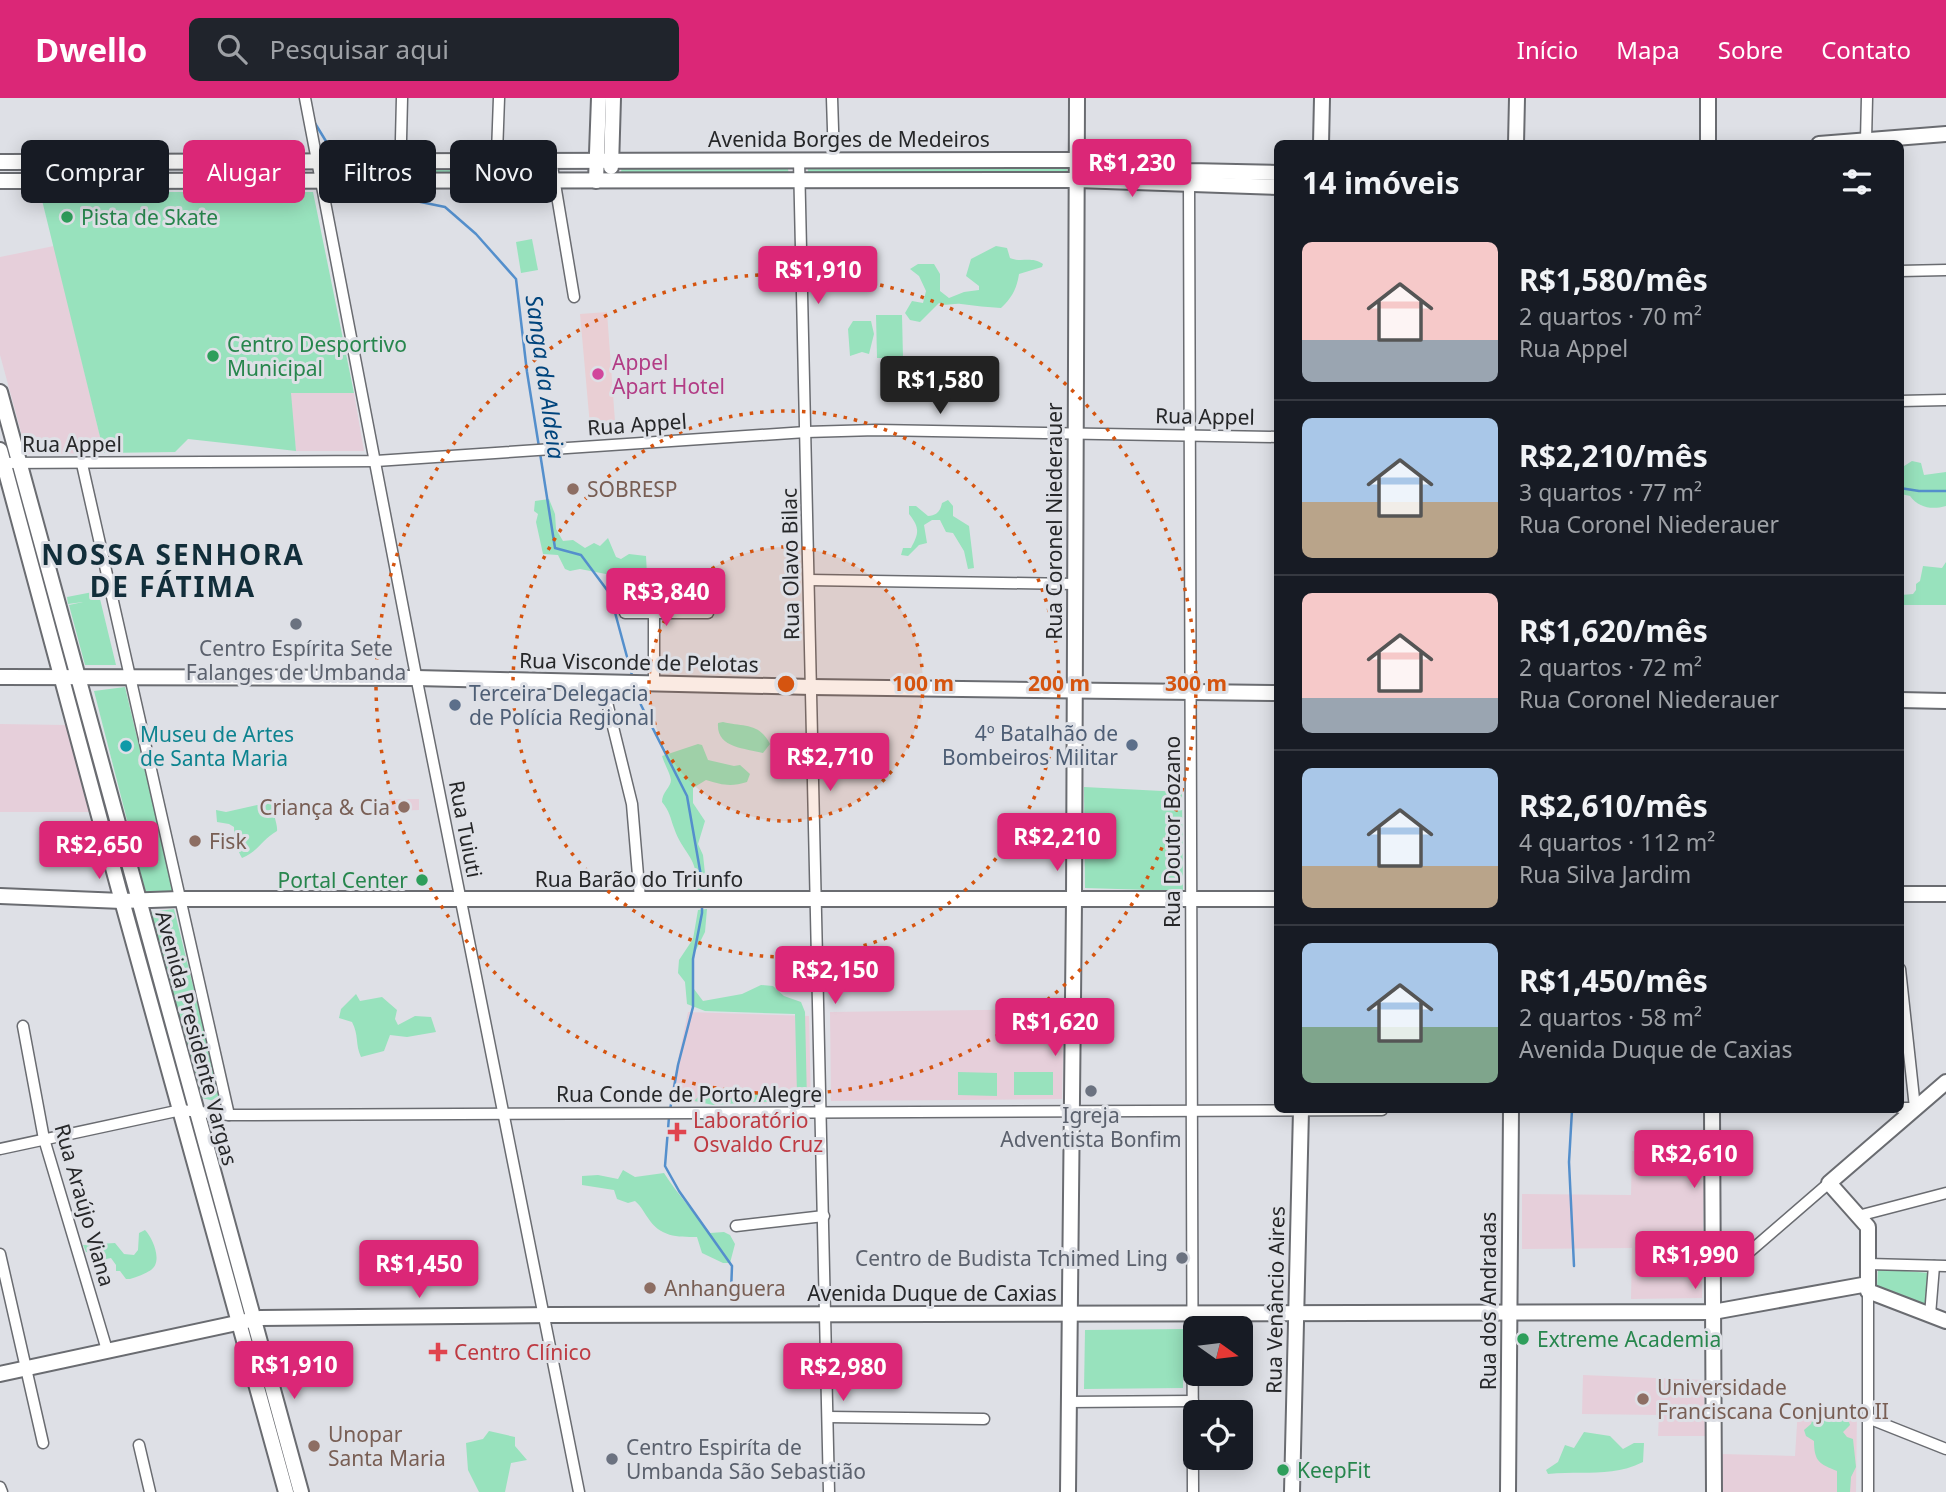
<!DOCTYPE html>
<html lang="pt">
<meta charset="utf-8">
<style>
:root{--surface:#171b24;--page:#20242c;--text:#f1f3f6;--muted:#9ea1a6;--line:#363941;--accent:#db2777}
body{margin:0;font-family:"Noto Sans",sans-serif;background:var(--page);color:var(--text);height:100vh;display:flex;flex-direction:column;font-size:26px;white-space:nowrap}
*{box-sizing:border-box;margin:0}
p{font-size:23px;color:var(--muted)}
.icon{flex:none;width:38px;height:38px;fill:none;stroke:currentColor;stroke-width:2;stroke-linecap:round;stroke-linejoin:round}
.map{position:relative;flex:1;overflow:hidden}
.side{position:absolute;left:1274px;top:42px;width:630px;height:973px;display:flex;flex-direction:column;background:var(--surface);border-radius:10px;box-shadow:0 4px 18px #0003}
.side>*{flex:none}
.banner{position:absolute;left:21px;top:42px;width:665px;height:63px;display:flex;gap:14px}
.needle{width:46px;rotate:104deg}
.buttons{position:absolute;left:1183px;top:1218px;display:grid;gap:14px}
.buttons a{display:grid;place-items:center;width:70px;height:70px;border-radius:10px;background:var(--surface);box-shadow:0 4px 18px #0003;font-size:35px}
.price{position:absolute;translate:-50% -60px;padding:0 16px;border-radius:7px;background:var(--accent);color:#fff;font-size:23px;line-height:46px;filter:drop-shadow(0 2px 4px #0008)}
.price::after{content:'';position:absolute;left:50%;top:42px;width:21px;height:16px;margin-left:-10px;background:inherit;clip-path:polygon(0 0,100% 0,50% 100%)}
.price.current{background:#222;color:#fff}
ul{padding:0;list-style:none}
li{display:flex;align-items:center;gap:21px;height:175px;padding:0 28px}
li+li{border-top:2px solid var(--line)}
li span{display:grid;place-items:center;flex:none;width:196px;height:140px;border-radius:10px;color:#555}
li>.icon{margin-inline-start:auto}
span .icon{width:84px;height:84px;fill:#fffc;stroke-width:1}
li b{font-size:30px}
h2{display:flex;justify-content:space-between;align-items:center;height:84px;padding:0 28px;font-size:30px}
.chip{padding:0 24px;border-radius:10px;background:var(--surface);box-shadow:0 4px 18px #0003;font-size:24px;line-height:63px}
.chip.current{background:var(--accent);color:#fff}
header{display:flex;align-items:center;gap:42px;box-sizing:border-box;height:98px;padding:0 35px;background:var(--accent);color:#fff}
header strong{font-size:33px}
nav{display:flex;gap:38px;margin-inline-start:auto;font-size:24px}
.search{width:490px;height:63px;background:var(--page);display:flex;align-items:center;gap:18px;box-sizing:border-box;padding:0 24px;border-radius:10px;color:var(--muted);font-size:26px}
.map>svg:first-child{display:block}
</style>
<header>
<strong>Dwello</strong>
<div class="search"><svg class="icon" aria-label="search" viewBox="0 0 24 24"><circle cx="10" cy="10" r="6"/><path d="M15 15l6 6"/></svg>Pesquisar aqui</div>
<nav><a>Início</a><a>Mapa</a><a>Sobre</a><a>Contato</a></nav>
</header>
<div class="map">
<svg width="1946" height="1394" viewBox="0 0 1946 1394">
<rect width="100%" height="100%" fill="#dee0e6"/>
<path fill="#e9cfd4" d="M607 214 616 337 591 339 580 216Z"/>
<g fill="#e6cfda">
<path d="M54 148 104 355 27 356 0 257V159Z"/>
<path d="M290 295H354L364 353H296Z"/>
<path d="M0 626 66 627 91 714H0Z"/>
<path d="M389 701H419V712L389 713Z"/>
<path d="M1064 911 1062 1001 831 1003 830 914Z"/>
<path d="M688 914 809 918 811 1006 669 1004Z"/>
<path d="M1632 1053 1704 1054 1702 1200 1631 1201 1632 1150 1522 1151V1096L1631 1097Z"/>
<path d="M1583 1277 1704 1282 1705 1338H1658L1659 1317 1582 1316Z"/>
<path d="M1798 1310 1857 1312 1856 1394H1721L1720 1356 1795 1358Z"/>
</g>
<g fill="#98e2bd">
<path d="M1066 67 1067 73 1063 76 813 77 808 75V69Z"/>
<path d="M622 68 784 69 788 71 789 77 624 76 621 74Z"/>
<path d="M332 69 390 70 391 73 390 76 329 77 328 74Z"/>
<path d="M410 69H490L491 73 488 77H413L410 75Z"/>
<path d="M40 94H313L354 295H291L296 353 188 341 175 354 104 355Z"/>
<path d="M532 141 538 172 521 175 516 144Z"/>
<path d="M996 148 1007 150 1010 160C1021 165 1031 158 1043 166L1042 169 1019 176C1017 190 1012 200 1001 210 988 209 975 208 961 206 952 205 947 209 939 205L920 224 910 222 905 215 912 203 923 205 926 193 919 178 910 171 918 166H934L940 176V193L949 200 964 194 979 192V188L966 178 971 161Z"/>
<path d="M876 217H902L903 260H877Z"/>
<path d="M853 223H871L874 236 869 256 862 254 850 258 848 231Z"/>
<path d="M1912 363 1921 365 1924 377 1946 374V408C1932 412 1919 410 1910 398L1901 396V370Z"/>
<path d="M549 401 555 416 556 431 563 443 573 442 585 450 594 445 600 448 608 440 616 459 621 461 629 456 646 458 647 477 642 492 627 490 625 476 621 474 611 477 580 471 570 473 565 471 558 457 543 456 536 424 538 416 534 413 535 403Z"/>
<path d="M948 402 953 408V418L969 428 974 470 968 471 964 453 953 435 946 434 940 422H932L924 427 927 445 919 447 908 458 901 457 903 450H911C919 435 920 430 909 416V408H916L928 418C937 417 940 414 942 405Z"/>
<path d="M1946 464V507H1901V497L1913 496 1916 492V486L1920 483 1923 468 1942 470Z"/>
<path d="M98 493 100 501 116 567H85L69 507 83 504 68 506 67 499Z"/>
<path d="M125 589 174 795 146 796 94 593Z"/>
<path d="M723 624C743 629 759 624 770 646L763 655C745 650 716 650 718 625Z"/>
<path d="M698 646 702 647 708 662 734 668 740 667 750 676 747 684C731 689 722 687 706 682L693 690V705L705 723 698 746 703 757 707 794H696C700 759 683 757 674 730 670 719 670 714 662 704 662 694 671 689 671 682 670 675 664 665 662 658Z"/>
<path d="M1084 689 1182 694 1183 793 1085 790Z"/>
<path d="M272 703C272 714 278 727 277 733 261 742 259 753 242 760 237 752 234 739 234 729L229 726 217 724 216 712 226 714 257 707 264 708Z"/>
<path d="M174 811 222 1005 202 1000 151 814Z"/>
<path d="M707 811 705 834 694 856V891L703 903 742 896 761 887 773 888 784 898 801 904 805 914 807 1004H753L713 1007 694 1003 698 999 738 1000 739 995 797 996 795 916 705 913 687 906 685 884 678 875 679 862 693 841 698 812Z"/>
<path d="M135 812 187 1004H183L132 814Z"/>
<path d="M356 896 360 903 382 899 397 912 395 921 398 927 415 918 431 919 436 934 407 939 390 937 384 953 361 959C355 946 359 937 352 924L339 920 341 911Z"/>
<path d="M958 974 997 975V998L958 997Z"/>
<rect x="1014" y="974" width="39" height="23"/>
<path d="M623 1072 635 1079 664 1075C678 1097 694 1114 710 1135L724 1134 730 1137 735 1146 730 1165H723L702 1155 697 1139C677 1139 660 1139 648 1120 643 1113 642 1109 635 1103L628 1105 617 1101 614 1092 582 1087V1078L598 1077 618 1081Z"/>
<path d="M145 1132C153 1140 163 1164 151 1172 145 1176 137 1179 130 1181H126L120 1173H116V1167L111 1160 96 1163 93 1155 86 1154 83 1147 115 1145 124 1156 134 1157 138 1152 139 1135Z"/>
<path d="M1878 1171 1930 1175 1928 1209 1877 1189Z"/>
<path d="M1184 1231 1183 1290 1084 1291 1085 1232Z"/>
<path d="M1830 1317 1849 1324 1850 1327 1843 1334 1847 1339 1853 1341 1856 1369 1851 1379 1850 1394H1837V1373C1820 1366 1814 1364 1814 1343L1806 1338 1804 1332 1811 1326 1813 1320Z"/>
<path d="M489 1333 515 1339V1348L527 1362 511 1365 505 1394H479L468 1372 466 1345 483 1341Z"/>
<path d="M1584 1334 1610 1338 1623 1351 1634 1345H1644L1643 1364C1611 1380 1583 1372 1548 1376L1546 1372 1558 1364 1565 1347 1574 1350Z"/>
</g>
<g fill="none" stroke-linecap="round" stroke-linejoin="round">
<g stroke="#548fcc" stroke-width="2.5">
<path d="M313 22 335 58"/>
<path d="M343 69 359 77"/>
<path d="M384 89 411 102 445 109 476 136 516 181 527 274 539 349"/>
<path d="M540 355 555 450 581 457 610 496 633 581"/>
<path d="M1900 390 1919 393H1946"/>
<path d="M636 590 641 607 687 698 701 778V795"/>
<path d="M670 1012 678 967 693 909V861L702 815V805"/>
<path d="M1572 1012 1569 1064 1574 1168"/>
<path d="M669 1019 665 1068 679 1093 732 1168 731 1194"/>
</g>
<g stroke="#6a6c71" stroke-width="13">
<g id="street">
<path d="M305 0 418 588 579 1394"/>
<path d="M832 0 834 62"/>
<path d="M1866 42 1867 0"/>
<path d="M551 62 574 199"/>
<path d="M799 62 829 1394"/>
<path d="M1189 82 1193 1394"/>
<path d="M400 83 402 0"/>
<path d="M496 83 499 0"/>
<path d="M1900 173 1946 172"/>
<path d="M1900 303 1946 302"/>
<path d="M0 365 376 363 806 334 876 332 1278 339"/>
<path d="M82 366 229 1017"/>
<path d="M809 482 1075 486"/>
<path d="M625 515H708"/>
<path d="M654 515V585"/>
<path d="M602 584 632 706 640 801"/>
<path d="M1900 871 1915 1010H1900"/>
<path d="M23 928 44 1041 107 1252"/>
<path d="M0 1051 181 1012 229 1017 1382 1012"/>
<path d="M1858 1118 1946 1095"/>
<path d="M736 1128 824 1118"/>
<path d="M0 1156 43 1345"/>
<path d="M1868 1166 1946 1168"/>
<path d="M1712 1173 1733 1168 1829 1085"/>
<path d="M1868 1193V1394"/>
<path d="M1930 1217 1934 1168"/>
<path d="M1068 1304 1193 1303"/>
<path d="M828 1319 984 1321"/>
<path d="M1868 1320 1946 1351"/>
<path d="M139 1347 150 1394"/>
<path d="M0 1389 2 1394"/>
</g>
</g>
<g stroke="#6a6c71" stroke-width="18">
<g id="secondary">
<path d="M1708 0V46"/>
<path d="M1321 46 1322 0"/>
<path d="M1516 46 1517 0"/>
<path d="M1819 46 1946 36"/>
<path d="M0 64 1077 62 1189 73 1278 75"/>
<path d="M611 69 613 0"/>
<path d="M0 83 1077 82 1278 89"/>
<path d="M596 83 599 0"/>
<path d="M0 294 301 1394"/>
<path d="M0 352 119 792 286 1394"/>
<path d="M0 579 416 580 812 589 1278 595"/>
<path d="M1900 602 1946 603"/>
<path d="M1900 796H1946"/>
<path d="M0 798 122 803 179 801H1278"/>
<path d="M1946 984 1829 1085 1868 1129V1193L1946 1223"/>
<path d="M1712 1012 1714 1394"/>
<path d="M0 1276 260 1220 553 1217 1713 1214 1868 1186"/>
<path d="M1068 1394 1074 803 1077 0"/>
<path d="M1292 1394 1301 1012"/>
<path d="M1508 1394 1511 1012"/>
</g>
</g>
<use href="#street" stroke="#fff" stroke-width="10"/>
<use href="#secondary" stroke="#fff" stroke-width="14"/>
</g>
<circle cx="786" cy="586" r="137" fill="#d5540f" fill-opacity=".12"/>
<g fill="none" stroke="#d5540f" stroke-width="3.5" stroke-dasharray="3.5 7">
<circle cx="786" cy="586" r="137"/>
<circle cx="786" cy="586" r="273"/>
<circle cx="786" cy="586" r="410"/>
</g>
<g fill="#2e9e5b" stroke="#dee0e6" stroke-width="2.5">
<circle cx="67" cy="119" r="7"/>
<circle cx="213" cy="258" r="7"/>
<circle cx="422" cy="782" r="7"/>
<circle cx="1523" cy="1241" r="7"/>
<circle cx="1283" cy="1372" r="7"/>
</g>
<circle fill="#d1479c" stroke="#dee0e6" stroke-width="2.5" cx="598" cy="276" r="7"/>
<g fill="#8d6e63" stroke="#dee0e6" stroke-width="2.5">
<circle cx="573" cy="391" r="7"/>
<circle cx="404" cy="709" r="7"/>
<circle cx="195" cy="743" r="7"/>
<circle cx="650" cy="1190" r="7"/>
<circle cx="1643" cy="1301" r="7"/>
<circle cx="314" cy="1348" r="7"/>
</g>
<g fill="#6b7280" stroke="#dee0e6" stroke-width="2.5">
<circle cx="296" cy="526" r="7"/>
<circle cx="1091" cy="993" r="7"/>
<circle cx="1182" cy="1160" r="7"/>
<circle cx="612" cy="1361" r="7"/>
</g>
<g fill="#5c6f8a" stroke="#dee0e6" stroke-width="2.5">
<circle cx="455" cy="607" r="7"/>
<circle cx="1132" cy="647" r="7"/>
</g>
<circle fill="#0f9aa8" stroke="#dee0e6" stroke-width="2.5" cx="126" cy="648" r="7"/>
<g fill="#e0444e" stroke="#dee0e6" stroke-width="2.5">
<path d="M673.5 1023.5h7v7h7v7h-7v7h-7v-7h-7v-7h7z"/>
<path d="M434.5 1243.5h7v7h7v7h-7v7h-7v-7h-7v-7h7z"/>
</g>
<g text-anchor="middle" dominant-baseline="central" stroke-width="6" stroke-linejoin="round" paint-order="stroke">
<g font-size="21" fill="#262729" stroke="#dee0e6">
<text x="849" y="41">Avenida Borges de Medeiros</text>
<text transform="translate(1205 318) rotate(1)">Rua Appel</text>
<text transform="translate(637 326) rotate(-4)">Rua Appel</text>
<text x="72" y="346">Rua Appel</text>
<text transform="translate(1054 423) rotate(-90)">Rua Coronel Niederauer</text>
<text transform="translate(790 466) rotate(-91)">Rua Olavo Bilac</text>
<text transform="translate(639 564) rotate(1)">Rua Visconde de Pelotas</text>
<text transform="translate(466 731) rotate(79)">Rua Tuiuti</text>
<text transform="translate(1172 734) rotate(-90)">Rua Doutor Bozano</text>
<text x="639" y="781">Rua Barão do Triunfo</text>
<text transform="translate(197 940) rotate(75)">Avenida Presidente Vargas</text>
<text x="689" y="996">Rua Conde de Porto Alegre</text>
<text transform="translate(85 1107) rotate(74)">Rua Araújo Viana</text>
<text x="932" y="1195">Avenida Duque de Caxias</text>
<text transform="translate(1275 1202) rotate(-89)">Rua Venâncio Aires</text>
<text transform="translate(1488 1203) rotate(-90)">Rua dos Andradas</text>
</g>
<g font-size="21" fill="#27864d" stroke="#dee0e6" text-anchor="start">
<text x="81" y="119">Pista de Skate</text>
<text x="227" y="246">Centro Desportivo<tspan x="227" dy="24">Municipal</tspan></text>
<text x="408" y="782" text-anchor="end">Portal Center</text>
<text x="1537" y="1241">Extreme Academia</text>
<text x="1297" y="1372">KeepFit</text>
</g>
<g font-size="21" fill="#b23c85" stroke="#dee0e6" text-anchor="start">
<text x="612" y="264">Appel<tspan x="612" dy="24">Apart Hotel</tspan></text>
</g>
<g font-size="21" fill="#785e54" stroke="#dee0e6" text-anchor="start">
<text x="587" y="391">SOBRESP</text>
<text x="390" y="709" text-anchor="end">Criança &amp; Cia</text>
<text x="209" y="743">Fisk</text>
<text x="664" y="1190">Anhanguera</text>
<text x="1657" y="1289">Universidade<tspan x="1657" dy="24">Franciscana Conjunto II</tspan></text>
<text x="328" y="1336">Unopar<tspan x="328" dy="24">Santa Maria</tspan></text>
</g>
<g font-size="21" fill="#5b616d" stroke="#dee0e6">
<text x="296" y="550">Centro Espírita Sete<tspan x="296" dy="24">Falanges de Umbanda</tspan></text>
<text x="1091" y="1017">Igreja<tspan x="1091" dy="24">Adventista Bonfim</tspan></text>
<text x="1168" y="1160" text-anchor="end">Centro de Budista Tchimed Ling</text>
<text x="626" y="1349" text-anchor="start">Centro Espiríta de<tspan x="626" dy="24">Umbanda São Sebastião</tspan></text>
</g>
<g font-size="21" fill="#4e5e75" stroke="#dee0e6" text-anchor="start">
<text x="469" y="595">Terceira Delegacia<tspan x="469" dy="24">de Polícia Regional</tspan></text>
<text x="1118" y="635" text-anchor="end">4º Batalhão de<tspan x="1118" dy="24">Bombeiros Militar</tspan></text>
</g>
<g font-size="21" fill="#0d838f" stroke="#dee0e6" text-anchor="start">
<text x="140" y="636">Museu de Artes<tspan x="140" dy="24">de Santa Maria</tspan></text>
</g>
<g font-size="21" fill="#be3a42" stroke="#dee0e6" text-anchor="start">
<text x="693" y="1022">Laboratório<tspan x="693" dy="24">Osvaldo Cruz</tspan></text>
<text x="454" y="1254">Centro Clínico</text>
</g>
<g font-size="23" font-style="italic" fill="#00447c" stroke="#dee0e6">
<text transform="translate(546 279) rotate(82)">Sanga da Aldeia</text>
</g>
<g font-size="28" font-weight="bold" letter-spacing="2" fill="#122e3a" stroke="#dee0e6">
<text x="173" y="456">NOSSA SENHORA<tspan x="173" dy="32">DE FÁTIMA</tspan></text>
</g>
</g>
<circle cx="786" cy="586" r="10" fill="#d5540f" stroke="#dee0e6" stroke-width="3.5"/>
<g font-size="21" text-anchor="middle" font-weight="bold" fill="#d5540f" stroke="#dee0e6" stroke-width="6" stroke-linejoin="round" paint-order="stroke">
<text x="923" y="593">100 m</text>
<text x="1059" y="593">200 m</text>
<text x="1196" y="593">300 m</text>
</g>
</svg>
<div class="buttons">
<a><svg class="needle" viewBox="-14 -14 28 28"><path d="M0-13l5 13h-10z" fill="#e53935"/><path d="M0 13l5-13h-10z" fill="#9ea1a6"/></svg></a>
<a><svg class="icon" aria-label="locate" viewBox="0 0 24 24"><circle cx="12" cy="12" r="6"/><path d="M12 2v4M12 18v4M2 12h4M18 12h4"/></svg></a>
</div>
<b class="price" style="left:1132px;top:101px">R$1,230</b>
<b class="price" style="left:818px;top:208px">R$1,910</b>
<b class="price current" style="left:940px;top:318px">R$1,580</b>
<b class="price" style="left:666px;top:530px">R$3,840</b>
<b class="price" style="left:830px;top:695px">R$2,710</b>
<b class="price" style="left:1057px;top:775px">R$2,210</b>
<b class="price" style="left:99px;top:783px">R$2,650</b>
<b class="price" style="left:835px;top:908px">R$2,150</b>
<b class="price" style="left:1055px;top:960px">R$1,620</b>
<b class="price" style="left:1694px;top:1092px">R$2,610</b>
<b class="price" style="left:1695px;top:1193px">R$1,990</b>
<b class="price" style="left:419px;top:1202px">R$1,450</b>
<b class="price" style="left:294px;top:1303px">R$1,910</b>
<b class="price" style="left:843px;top:1305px">R$2,980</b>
<div class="banner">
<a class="chip">Comprar</a>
<a class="chip current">Alugar</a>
<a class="chip">Filtros</a>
<a class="chip">Novo</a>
</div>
<section class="side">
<h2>14 imóveis<svg class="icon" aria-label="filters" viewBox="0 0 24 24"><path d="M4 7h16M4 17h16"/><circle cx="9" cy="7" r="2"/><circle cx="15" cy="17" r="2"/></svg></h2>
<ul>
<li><span style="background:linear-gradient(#f6c9c9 70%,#9aa5b1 0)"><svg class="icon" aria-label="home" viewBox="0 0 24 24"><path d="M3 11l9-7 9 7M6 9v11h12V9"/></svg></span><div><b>R$1,580/mês</b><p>2 quartos · 70 m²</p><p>Rua Appel</p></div></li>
<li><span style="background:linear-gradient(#a9c7e8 60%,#b9a48a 0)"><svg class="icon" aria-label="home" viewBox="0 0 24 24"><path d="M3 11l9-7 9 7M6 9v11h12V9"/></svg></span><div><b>R$2,210/mês</b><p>3 quartos · 77 m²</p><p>Rua Coronel Niederauer</p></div></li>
<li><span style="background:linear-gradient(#f6c9c9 75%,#9aa5b1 0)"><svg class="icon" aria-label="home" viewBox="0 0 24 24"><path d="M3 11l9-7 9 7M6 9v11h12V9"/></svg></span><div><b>R$1,620/mês</b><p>2 quartos · 72 m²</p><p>Rua Coronel Niederauer</p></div></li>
<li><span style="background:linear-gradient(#a9c7e8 70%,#b9a48a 0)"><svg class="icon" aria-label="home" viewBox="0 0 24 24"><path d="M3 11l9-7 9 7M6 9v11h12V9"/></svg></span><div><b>R$2,610/mês</b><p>4 quartos · 112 m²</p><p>Rua Silva Jardim</p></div></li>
<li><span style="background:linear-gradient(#a9c7e8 60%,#7fa58c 0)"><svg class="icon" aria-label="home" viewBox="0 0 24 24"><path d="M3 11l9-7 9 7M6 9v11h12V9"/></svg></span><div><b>R$1,450/mês</b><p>2 quartos · 58 m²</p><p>Avenida Duque de Caxias</p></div></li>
</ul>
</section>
</div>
